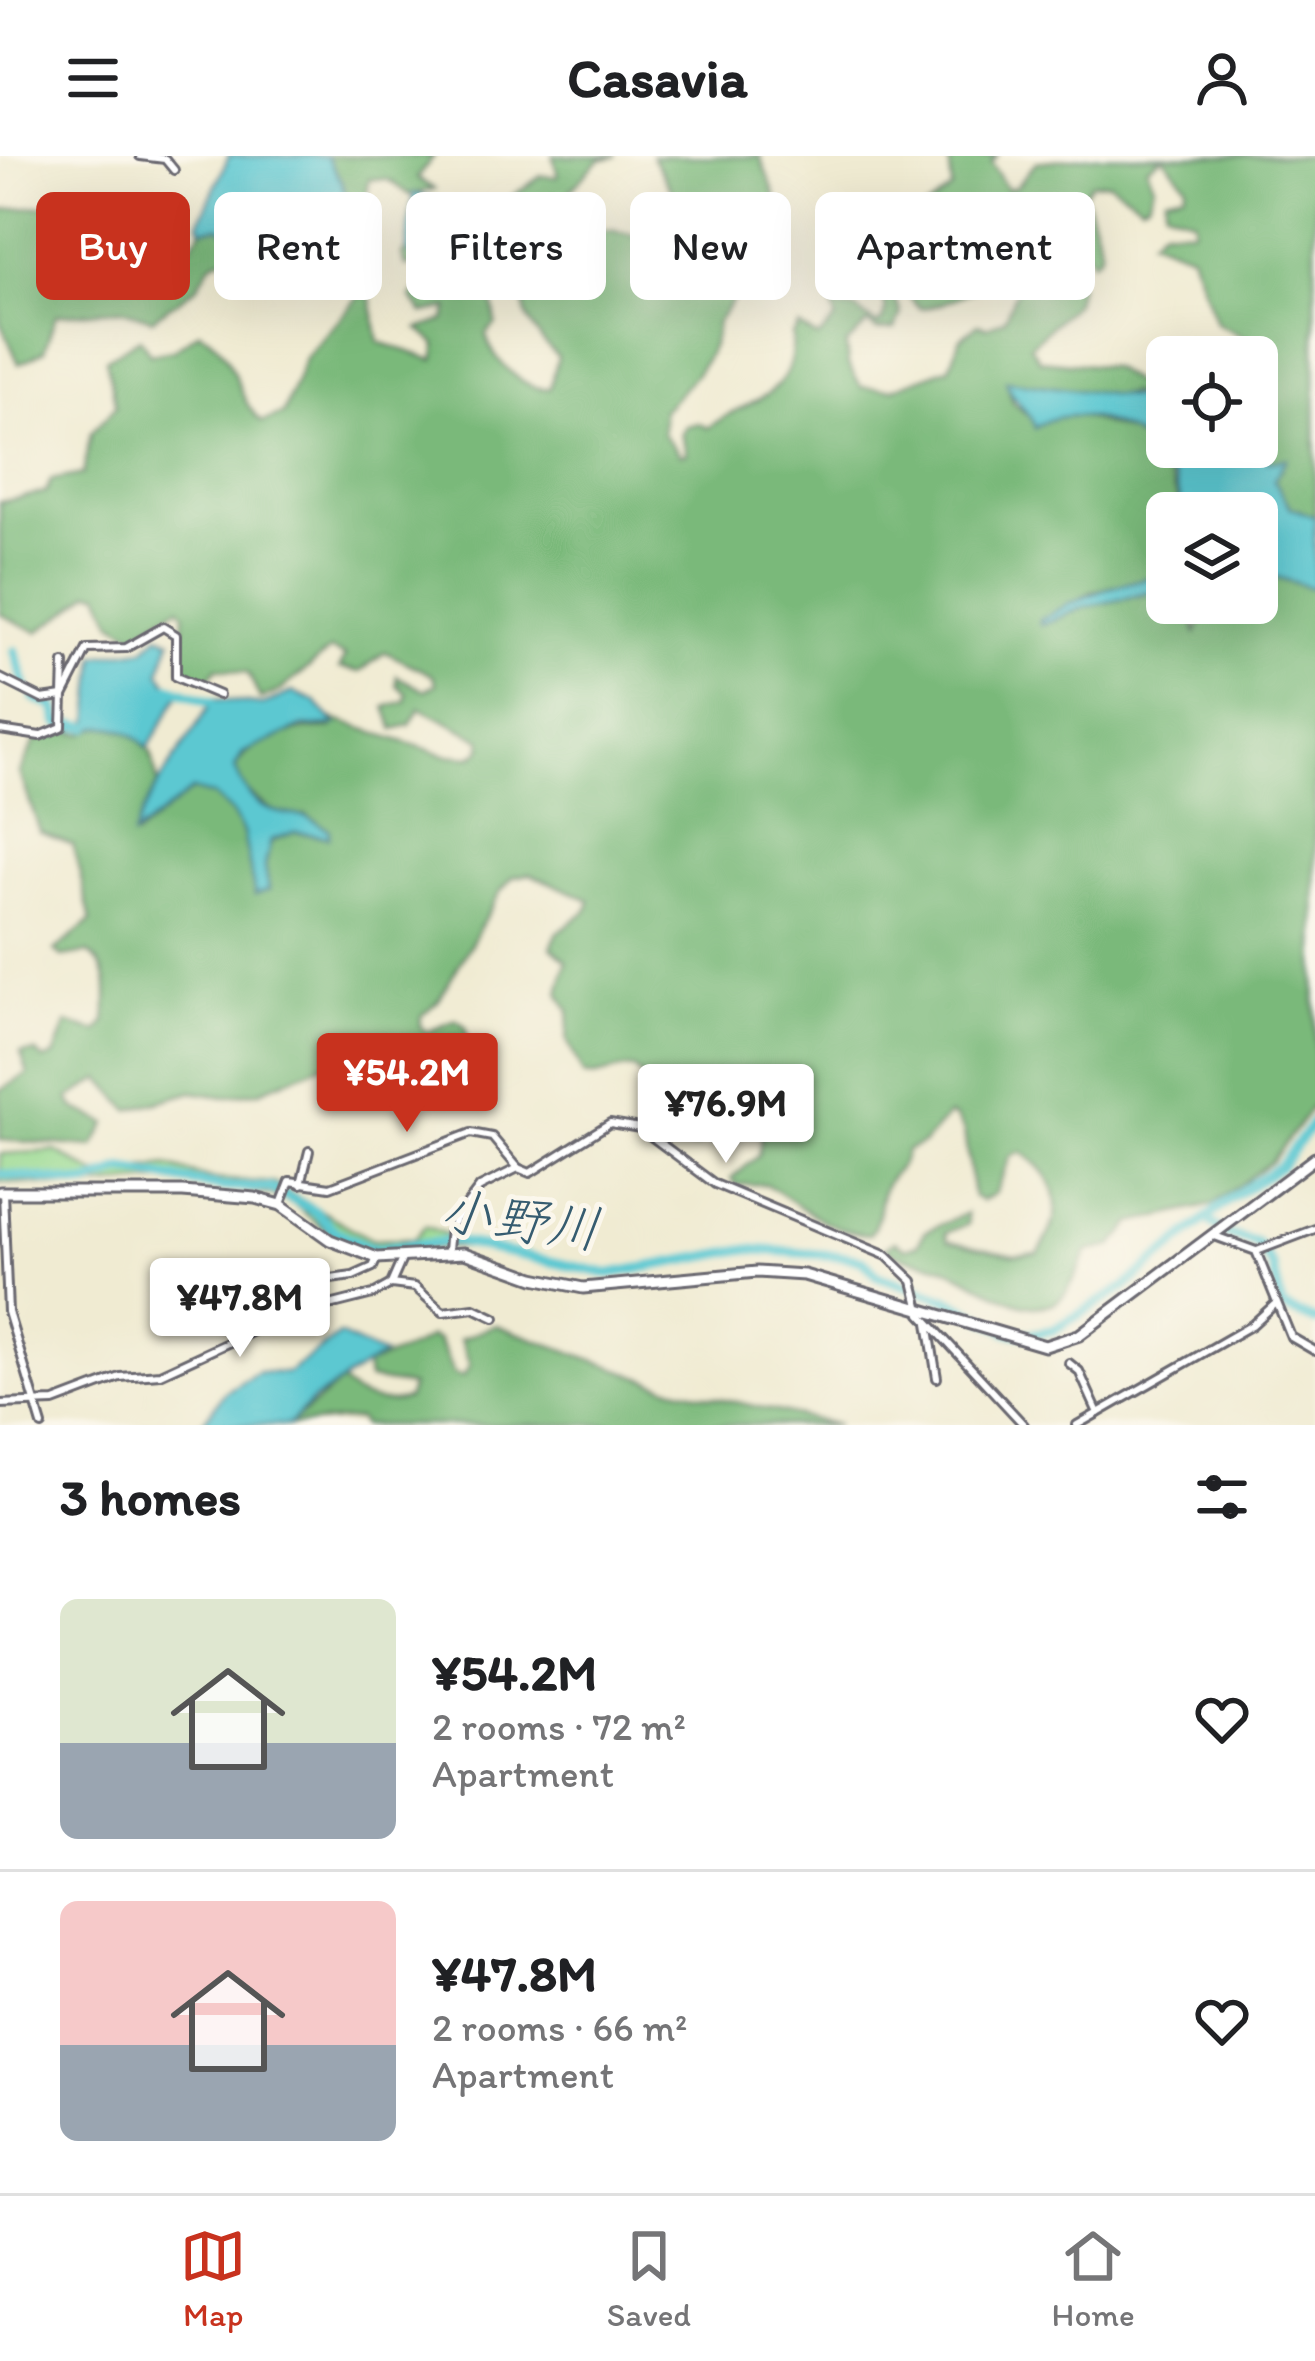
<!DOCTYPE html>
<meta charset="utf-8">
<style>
:root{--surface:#fff;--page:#f6f6f6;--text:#202124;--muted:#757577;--line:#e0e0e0;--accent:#c8321e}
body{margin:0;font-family:Itim,"Klee One",sans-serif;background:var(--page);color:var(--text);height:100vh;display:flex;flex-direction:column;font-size:45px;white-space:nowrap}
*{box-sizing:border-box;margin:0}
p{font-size:39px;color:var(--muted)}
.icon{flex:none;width:66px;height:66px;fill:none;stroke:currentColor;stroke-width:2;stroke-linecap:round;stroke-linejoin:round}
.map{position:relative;height:1269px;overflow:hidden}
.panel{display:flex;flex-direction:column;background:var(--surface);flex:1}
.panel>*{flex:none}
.hud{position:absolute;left:36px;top:36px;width:1245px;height:108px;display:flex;gap:24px}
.fabs{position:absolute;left:1146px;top:180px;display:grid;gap:24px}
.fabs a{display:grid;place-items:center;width:132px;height:132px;border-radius:18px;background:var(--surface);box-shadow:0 12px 48px #0002;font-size:60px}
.price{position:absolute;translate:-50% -102px;padding:0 27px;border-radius:12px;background:#fff;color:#222;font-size:39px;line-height:78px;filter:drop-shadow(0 3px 6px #0008)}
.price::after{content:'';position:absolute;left:50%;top:72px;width:36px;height:27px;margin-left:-18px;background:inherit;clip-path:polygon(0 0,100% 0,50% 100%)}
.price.active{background:var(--accent);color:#fff}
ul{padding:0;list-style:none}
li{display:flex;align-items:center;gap:36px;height:300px;padding:0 60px}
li+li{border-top:3px solid var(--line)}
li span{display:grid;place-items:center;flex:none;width:336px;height:240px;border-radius:18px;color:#555}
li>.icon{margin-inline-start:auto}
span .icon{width:144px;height:144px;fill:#fffc;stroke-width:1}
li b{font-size:51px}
h2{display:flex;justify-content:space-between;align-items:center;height:144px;padding:0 60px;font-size:51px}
.chip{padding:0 42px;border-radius:18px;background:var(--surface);box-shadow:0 12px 48px #0002;font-size:42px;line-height:108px}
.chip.active{background:var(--accent);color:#fff}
header{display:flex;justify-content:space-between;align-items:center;height:156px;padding:0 60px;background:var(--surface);font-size:54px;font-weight:700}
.tabs{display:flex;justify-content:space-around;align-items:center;height:168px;border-top:3px solid var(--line);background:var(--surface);font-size:33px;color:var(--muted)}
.tabs a{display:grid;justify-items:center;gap:6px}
.tabs .active{color:var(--accent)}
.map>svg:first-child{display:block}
</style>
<header><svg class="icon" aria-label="menu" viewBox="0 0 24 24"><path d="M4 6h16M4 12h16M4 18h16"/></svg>Casavia<svg class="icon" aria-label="person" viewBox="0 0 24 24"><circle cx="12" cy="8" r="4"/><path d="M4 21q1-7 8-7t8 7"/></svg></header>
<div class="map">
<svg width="1315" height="1269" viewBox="0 0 1315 1269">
<rect width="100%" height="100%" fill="#fbf7ec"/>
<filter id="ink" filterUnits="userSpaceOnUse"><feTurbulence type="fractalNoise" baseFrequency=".00833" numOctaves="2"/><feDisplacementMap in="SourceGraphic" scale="24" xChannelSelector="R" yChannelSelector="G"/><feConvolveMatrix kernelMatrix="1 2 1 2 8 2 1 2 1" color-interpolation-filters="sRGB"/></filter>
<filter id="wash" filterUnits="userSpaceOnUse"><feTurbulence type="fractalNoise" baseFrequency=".004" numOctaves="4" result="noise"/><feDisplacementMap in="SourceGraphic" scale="48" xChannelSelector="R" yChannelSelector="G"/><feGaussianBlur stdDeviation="2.7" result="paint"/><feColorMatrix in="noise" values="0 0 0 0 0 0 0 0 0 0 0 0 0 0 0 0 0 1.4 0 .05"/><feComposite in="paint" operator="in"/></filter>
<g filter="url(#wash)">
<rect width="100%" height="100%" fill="#f0ebd2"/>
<path fill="#98d990" stroke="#5d7e66" stroke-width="3" d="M56 995 97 1019 167 1010 211 1023 273 1027 372 1084 414 1083 425 1070 478 1090 371 1096 335 1082 294 1048 272 1039 172 1023 87 1031 0 1026V998Z"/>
<g fill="#7ab97a" stroke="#4e6e5a" stroke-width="3">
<path d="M326 0H434L417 22 434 33 410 39 389 24 369 23 365 53 351 54Z"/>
<path d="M553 0H617L599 4 563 42 554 38 542 42 541 53 568 78C580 77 595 74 607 74 646 77 667 101 694 58L692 48 673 36 652 0 760 1 780 52 750 58 758 97 746 127 717 166C715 202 688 228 663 254V278L681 299 687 297 681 278 686 270 698 267 708 272C746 242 797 244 792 179L799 170 818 182 836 163 830 143 843 99 836 152 856 153 877 169 883 164 886 154 873 106 879 105 901 157 895 173 876 174 868 167 846 189 848 209 861 231 892 233 950 211 960 183 978 168 987 171 1004 163 1031 101C1023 81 999 68 985 52H969L960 67 978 91 985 129C962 137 945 151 920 152 905 141 902 122 890 108 881 97 874 98 869 84L881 68 909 64 952 33 949 0H997L991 7 1007 33 1016 31 1036 6 1098 0H1315V361L1290 351 1274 324 1283 304 1268 305 1257 278V201L1248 183 1216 167 1191 98 1151 83 1162 72 1193 73 1194 63 1165 53V40L1184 36 1186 28 1163 1 1147 11 1154 29 1148 45 1141 48 1109 26 1091 27 1084 37 1101 90 1099 100 1092 105 1075 78 1067 82 1070 117 1079 128 1075 147 1030 190 1040 204 1111 211 1145 234 1167 237V254L1131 237 1114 240 1007 226 1013 247 1032 262 1076 259 1130 276 1161 300 1184 357H1167V418L1091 436 1041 469 1085 451 1167 433V447H1192L1196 479 1208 447H1257V415L1315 433V947L1272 1005 1212 1049 1132 1067 1113 1090 1088 1095C1079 1111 1069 1143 1051 1148 1018 1159 976 1123 947 1112 925 1104 906 1105 885 1092L895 1085 906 1092 917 1089 925 1076 967 1057 968 1068 945 1077 948 1085 1015 1099 1038 1097C1065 1058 1063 1024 1021 996L1010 1001 995 1037 982 1045 973 1040 964 975 956 962 949 959 924 987 906 995C903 1012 893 1015 885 1030 877 1045 882 1062 870 1078 826 1076 800 1048 765 1028L737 1029 731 1023 758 1000 762 981 747 962 714 966 696 991H682L669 974 681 959 680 944 652 931 634 913C615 911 602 924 583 919L567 884 569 854 559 837 567 805 551 791 558 776 588 754 590 744 530 718 513 721 500 736 439 844 421 860 420 871 427 876 456 864 465 870 471 900 463 906C434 901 411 924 379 918 368 916 357 904 346 899L260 935 224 941 192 936 129 954 101 923 69 942 74 952 107 967 94 991 0 984V934L28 918 21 897 36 896 44 904 54 900 67 867 97 876 106 866C107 839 113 814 88 797L62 801 55 795 91 765 73 689 40 676 20 617 35 585 64 574 82 578 104 569 135 578 151 597 158 627 134 681 193 633 213 639 232 657 243 676 255 738 269 733 265 710 271 685 295 676 328 681 329 674 306 659 281 661 243 633 235 612C252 582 299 571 332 572L333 563 445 599 472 601 482 593V584L420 552 410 569 394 573 386 551 406 545 407 537 397 529V520L425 535 436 528 434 520 385 496 360 516 340 512 345 500 330 494 280 535 260 543 248 517 217 512 208 524 181 513 184 457 179 451 134 479 113 466 100 437 90 436C72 454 58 461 38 476L0 458V346L46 336 51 324 83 318 91 277 116 250 106 203 140 182 150 198 173 194 199 176C238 193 232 240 262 266L283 258 305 202 362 137 371 143 379 186 434 204 437 189 419 173 445 164 449 152 423 157 411 142 416 133 465 125 466 113 449 107 406 110 402 98 406 94 430 100 475 89 491 131 496 168 486 178C490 202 526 237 550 232L558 201C497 142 538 140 536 68L530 62 518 64 512 40 541 20 558 21Z"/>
<path d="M180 36 185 69 174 71 185 89 192 88 202 73 220 71 262 87 212 106 197 131 152 163 121 153 56 159 44 195 19 208 0 165V54Z"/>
<path d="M495 1169 666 1230 838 1269H363L358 1263 288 1269 341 1226C356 1244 387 1251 408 1242L411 1230 368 1223 366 1210C388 1199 409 1196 430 1181L438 1184 454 1218 463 1221 470 1209 460 1183Z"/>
</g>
<g fill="#5bc8d1" stroke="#3e7586" stroke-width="3">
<path d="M229 0H326L342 26 354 75C331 98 318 75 291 77 277 78 244 79 234 82L220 71 202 73 199 67Z"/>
<path d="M413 37 451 46 473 82 452 96 411 100 406 94Z"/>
<path d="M1006 225 1147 243 1167 254V291H1257V278L1268 305 1286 303 1274 324 1290 351 1315 361V433L1257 415V357H1184C1179 339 1175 318 1163 303 1137 270 1069 244 1035 272 1030 254 1013 247 1006 225Z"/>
<path d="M1167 418V433L1085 451 1040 469V464C1081 439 1120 427 1167 418Z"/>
<path d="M159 479 171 484 160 516 172 534 180 537 148 592C133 576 111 565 89 574L96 500 144 493Z"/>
<path d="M293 536 315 545 336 569 302 571 243 597 235 612C250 650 265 657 303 660 310 660 320 670 329 673V681L295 676 271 684 265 710 269 734 255 739 243 676 232 657 213 640 192 634 133 680C150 631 187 589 213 543L263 549Z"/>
<path d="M339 1179 383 1199 313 1244 288 1269H201L225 1236 258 1216 288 1217Z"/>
</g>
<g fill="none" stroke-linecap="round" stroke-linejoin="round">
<g stroke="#5bc8d1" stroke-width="10">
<path d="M15 495 26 532"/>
<path d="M169 531 211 546"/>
<path d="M35 542 55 551 59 567 88 571"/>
<path d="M0 1018 86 1028 123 1014 222 1031 270 1032 315 1055 335 1075 373 1093 454 1085 609 1118 746 1093 843 1100 863 1104 878 1120 952 1145 1008 1176 1030 1178 1053 1174 1125 1131 1231 1042 1280 1010 1315 964"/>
<path d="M1207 1064 1226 1078 1257 1087 1273 1111 1282 1151 1315 1165"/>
</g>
</g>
</g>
<g filter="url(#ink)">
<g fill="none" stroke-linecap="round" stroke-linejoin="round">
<g stroke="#6a6870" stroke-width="12">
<g id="street">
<path d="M140 0 165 3 174 14"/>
<path d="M0 522 42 543 63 540 87 493 126 492 163 471 176 479V521L219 539"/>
<path d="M0 574 40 580 62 571 64 507"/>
<path d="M301 1028 309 995"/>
<path d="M3 1036 8 1156 42 1269"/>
<path d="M281 1048 290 1025 330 1031 471 977 492 981 518 1012"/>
<path d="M1212 1079 1256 1095 1291 1181 1315 1195"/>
<path d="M448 1095 450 1071 480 1031 518 1012 530 1017 610 967 640 972 715 1028 887 1100 913 1125 921 1158 1024 1269"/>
<path d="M1257 1095 1315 1073"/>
<path d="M308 1126 353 1120 373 1111 377 1102"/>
<path d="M391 1128 415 1131 443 1156 474 1152 495 1162"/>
<path d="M928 1167 937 1222"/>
<path d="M1069 1207 1079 1215 1098 1257"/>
<path d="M0 1248 54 1246 120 1221 160 1218 286 1160 373 1138 391 1128 402 1103"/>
<path d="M1077 1269 1252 1169 1274 1149"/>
</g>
</g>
<g stroke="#6a6870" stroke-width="15">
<path id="secondary" d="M0 1036H183L255 1042 281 1049 330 1084 377 1102 464 1097 534 1122 583 1132 757 1116 804 1119 1045 1190 1079 1179 1315 1002"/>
</g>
<use href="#street" stroke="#fff" stroke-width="6"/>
<use href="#secondary" stroke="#fff" stroke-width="9"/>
</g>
</g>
<g text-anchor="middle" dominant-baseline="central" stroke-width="10" stroke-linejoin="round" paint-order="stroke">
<g font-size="54" font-style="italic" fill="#365c70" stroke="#fbf7ec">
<text transform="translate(520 1064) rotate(7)">小野川</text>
</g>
</g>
</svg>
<div class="fabs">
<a><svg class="icon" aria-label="locate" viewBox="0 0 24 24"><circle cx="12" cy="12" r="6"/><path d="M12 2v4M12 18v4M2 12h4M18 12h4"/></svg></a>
<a><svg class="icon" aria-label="layers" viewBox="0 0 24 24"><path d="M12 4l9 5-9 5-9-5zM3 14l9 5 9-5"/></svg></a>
</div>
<b class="price active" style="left:407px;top:979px">¥54.2M</b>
<b class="price" style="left:726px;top:1010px">¥76.9M</b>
<b class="price" style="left:240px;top:1204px">¥47.8M</b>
<div class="hud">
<a class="chip active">Buy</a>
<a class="chip">Rent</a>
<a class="chip">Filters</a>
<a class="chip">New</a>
<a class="chip">Apartment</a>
</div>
</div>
<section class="panel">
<h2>3 homes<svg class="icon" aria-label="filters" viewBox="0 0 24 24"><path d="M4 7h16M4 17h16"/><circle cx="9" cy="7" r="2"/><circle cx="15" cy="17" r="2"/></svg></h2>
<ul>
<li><span style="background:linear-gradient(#dfe7d0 60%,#9aa5b1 0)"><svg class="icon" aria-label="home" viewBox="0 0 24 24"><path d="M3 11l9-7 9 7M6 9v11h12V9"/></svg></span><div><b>¥54.2M</b><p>2 rooms · 72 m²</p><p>Apartment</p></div><svg class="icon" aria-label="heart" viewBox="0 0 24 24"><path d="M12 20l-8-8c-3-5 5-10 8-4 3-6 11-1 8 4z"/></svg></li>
<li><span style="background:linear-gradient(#f6c9c9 60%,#9aa5b1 0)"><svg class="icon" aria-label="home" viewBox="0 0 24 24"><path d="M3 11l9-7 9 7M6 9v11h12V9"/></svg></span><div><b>¥47.8M</b><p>2 rooms · 66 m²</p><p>Apartment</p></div><svg class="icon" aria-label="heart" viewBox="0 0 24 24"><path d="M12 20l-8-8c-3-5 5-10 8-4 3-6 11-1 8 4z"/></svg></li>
</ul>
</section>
<nav class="tabs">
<a class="active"><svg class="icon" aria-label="map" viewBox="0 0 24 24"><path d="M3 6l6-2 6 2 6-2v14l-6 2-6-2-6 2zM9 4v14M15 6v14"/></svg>Map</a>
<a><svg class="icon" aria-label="saved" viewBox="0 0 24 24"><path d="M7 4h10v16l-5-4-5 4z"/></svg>Saved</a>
<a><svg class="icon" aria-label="home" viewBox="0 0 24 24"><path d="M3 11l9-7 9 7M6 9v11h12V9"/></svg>Home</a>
</nav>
